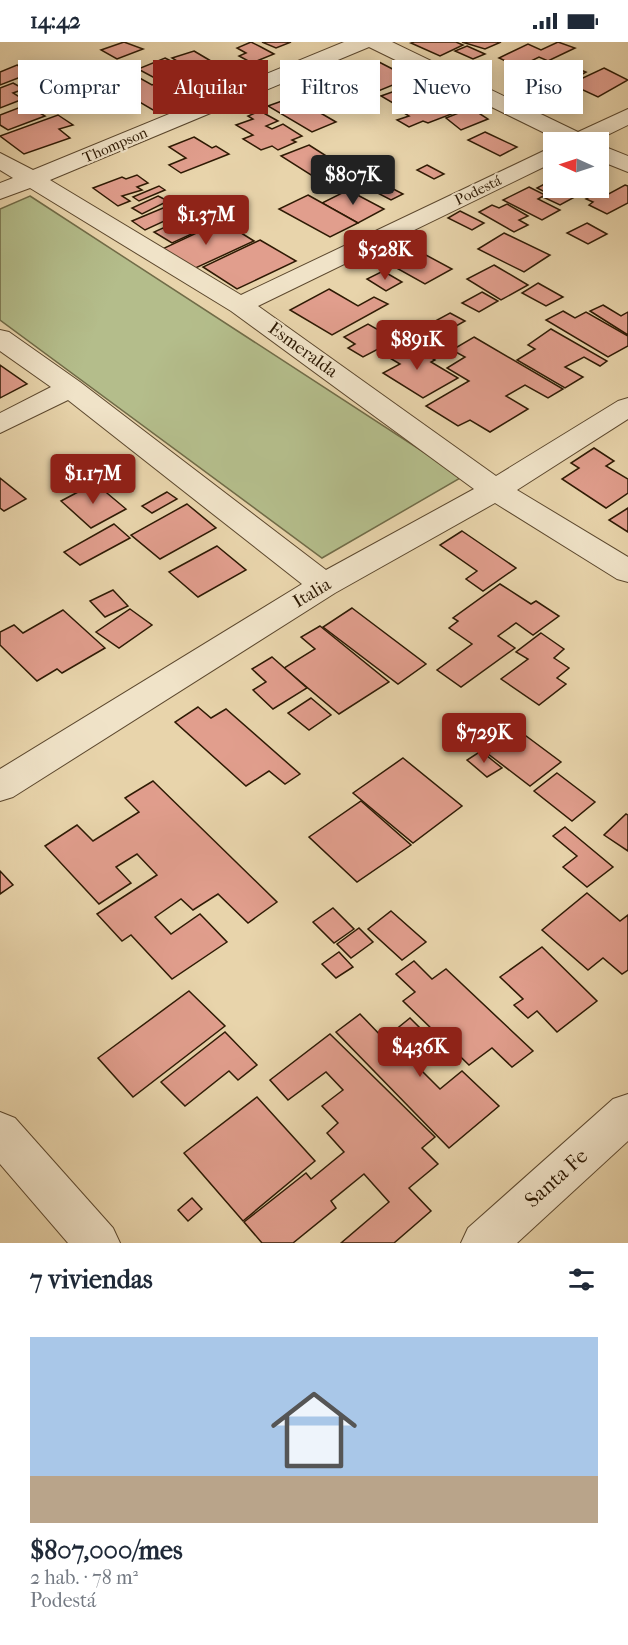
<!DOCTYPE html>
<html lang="es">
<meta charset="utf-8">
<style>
:root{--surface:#fff;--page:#f2f2f3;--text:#1f2937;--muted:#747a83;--accent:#8f2418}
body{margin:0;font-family:"IM FELL French Canon",serif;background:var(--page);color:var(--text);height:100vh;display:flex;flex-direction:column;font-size:22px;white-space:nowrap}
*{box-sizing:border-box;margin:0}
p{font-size:20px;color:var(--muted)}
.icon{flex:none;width:33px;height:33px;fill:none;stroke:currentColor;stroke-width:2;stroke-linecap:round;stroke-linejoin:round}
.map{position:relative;height:1201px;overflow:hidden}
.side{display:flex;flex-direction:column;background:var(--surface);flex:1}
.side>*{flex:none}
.guide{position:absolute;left:18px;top:18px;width:592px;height:54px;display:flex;gap:12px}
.needle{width:39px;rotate:273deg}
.controls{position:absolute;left:543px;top:90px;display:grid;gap:12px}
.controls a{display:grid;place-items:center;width:66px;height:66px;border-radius:0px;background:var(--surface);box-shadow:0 3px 15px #0003;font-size:30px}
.price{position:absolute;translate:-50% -51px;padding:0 14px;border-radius:6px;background:var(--accent);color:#fff;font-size:20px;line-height:39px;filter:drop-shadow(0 2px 3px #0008)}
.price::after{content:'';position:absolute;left:50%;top:36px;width:18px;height:14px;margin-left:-9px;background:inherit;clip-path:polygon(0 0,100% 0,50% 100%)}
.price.current{background:#222;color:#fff}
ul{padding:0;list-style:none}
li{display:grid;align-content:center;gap:12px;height:318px;padding:0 30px}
li span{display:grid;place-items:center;height:186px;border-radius:0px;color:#555}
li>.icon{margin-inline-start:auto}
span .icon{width:108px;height:108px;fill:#fffc;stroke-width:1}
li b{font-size:26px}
h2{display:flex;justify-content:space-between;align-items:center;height:72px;padding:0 30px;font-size:26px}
.chip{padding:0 21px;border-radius:0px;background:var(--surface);box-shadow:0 3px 15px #0003;font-size:21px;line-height:54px}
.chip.current{background:var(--accent);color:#fff}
.status{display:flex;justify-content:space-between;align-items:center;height:42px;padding:0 30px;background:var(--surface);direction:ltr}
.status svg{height:16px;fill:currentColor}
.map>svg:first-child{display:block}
</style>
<div class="status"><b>14:42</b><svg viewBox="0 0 49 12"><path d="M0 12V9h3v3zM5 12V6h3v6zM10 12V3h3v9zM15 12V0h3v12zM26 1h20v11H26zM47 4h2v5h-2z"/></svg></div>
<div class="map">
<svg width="628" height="1201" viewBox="0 0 628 1201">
<rect width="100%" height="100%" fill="#e8d4ab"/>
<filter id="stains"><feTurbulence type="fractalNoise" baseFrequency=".00333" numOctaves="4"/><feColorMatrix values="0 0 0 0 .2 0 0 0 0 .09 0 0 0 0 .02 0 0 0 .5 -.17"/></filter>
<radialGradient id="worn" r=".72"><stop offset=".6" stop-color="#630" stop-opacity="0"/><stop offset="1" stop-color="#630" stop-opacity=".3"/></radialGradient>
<path fill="#b4bd8b" stroke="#716c48" stroke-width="1.5" d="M30 154 462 435 322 516 0 278V167Z"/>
<g fill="#e19e8d" stroke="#2e1a04" stroke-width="1.5">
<path d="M124 0 143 7 117 17 101 8Z"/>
<path d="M251 0 261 5 274 12 252 21 239 14 246 11 237 6Z"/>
<path d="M262 0H291L276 6Z"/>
<path d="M414 0H456L463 3 440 14 411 1Z"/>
<path d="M462 0H501L485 7Z"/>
<path d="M558 0 575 6 548 19 539 15 519 25 499 16 528 2 541 8Z"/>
<path d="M467 4 485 12 473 17 455 9Z"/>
<path d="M194 9 216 22 230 30 215 36 201 28 195 30 172 16Z"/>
<path d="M165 16 191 29 164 41 138 27Z"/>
<path d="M377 19 410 36 371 52 340 36 352 31 363 37 371 34 358 27Z"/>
<path d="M556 19 571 24 586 30 567 41 531 33Z"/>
<path d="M66 21 92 37 72 44 46 28Z"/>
<path d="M17 23 31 31 0 43V30Z"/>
<path d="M120 25 152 43 159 40 186 55 153 68 95 34Z"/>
<path d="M604 26 628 38 598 55 570 42Z"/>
<path d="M45 38 56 44 37 52 26 45Z"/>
<path d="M332 40 344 47 351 44 365 51 328 66 314 59 325 55 312 48Z"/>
<path d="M13 41 24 47 13 51 23 57 0 66V46Z"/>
<path d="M409 44 425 53 437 49 449 56 456 53 475 63 428 81 423 79 409 85 397 78 409 74 401 69 405 68 381 54Z"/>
<path d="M293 55 336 80 312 90 268 64Z"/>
<path d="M39 58 52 66 40 71 45 74 8 88 0 83V73Z"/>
<path d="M471 66 488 77 461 88 446 76Z"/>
<path d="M260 69 278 79 266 84 272 87 283 82 302 94 292 98 296 100 278 108 272 104 261 108 243 97 253 93 236 83 253 77 248 74Z"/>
<path d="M58 73 73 83 59 87 70 96 24 112 0 94Z"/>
<path d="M485 90 517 105 500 114 468 98Z"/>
<path d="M194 95 212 106 216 104 229 112 181 131 169 123 186 116 169 105Z"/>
<path d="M309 103 339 122 311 133 281 114Z"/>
<path d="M427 123 444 132 434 137 417 128Z"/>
<path d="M137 133 148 141 137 145 142 148 122 154 130 159 118 164 93 146 122 135 126 137Z"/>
<path d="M554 137V146H576L584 150 560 163 543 155 549 152 537 146Z"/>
<path d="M378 139 403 152 391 158 366 145Z"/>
<path d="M625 143 628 144V161L607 172 589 163 593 160 586 157 598 150 605 154Z"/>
<path d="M159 144 165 148 139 159 133 155Z"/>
<path d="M529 145 545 153 538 157 560 168 542 178 503 158Z"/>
<path d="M348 148 384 167 358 181 322 161Z"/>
<path d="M308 153 358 181 330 195 279 167Z"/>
<path d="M158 154 168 159 142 172 132 166Z"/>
<path d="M182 158 199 169 180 177 175 174 145 188 132 179Z"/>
<path d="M507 162 528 174 519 178 528 183 514 190 479 170 492 163 499 166Z"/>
<path d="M203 168 220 179 172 201 154 190Z"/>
<path d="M460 169 484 181 472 188 448 176Z"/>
<path d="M222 179 254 199 189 229 158 209Z"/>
<path d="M587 181 607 192 588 202 567 191Z"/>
<path d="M504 191 550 213 524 230 478 207Z"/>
<path d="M260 198 296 219 237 247 203 225Z"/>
<path d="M411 205 452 227 425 242 384 219Z"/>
<path d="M494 223 528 243 501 258 467 237Z"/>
<path d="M383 229 402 240 386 249 367 237Z"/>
<path d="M538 241 563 255 546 264 522 251Z"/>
<path d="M329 247 358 264 374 255 388 262 332 293 290 268Z"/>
<path d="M482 250 498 259 479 270 462 261Z"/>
<path d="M603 263 621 274 628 270V293L590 269Z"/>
<path d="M563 269 575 276 586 270 628 294V304L608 315 546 278Z"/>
<path d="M450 271 465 279 440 293 426 284Z"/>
<path d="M395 280 411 290 363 315 348 306 355 302 344 295 368 282 380 289Z"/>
<path d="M551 287 607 319 600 324 584 315 565 325 583 335 565 346 517 318 535 307 528 303Z"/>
<path d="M474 295 563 347 548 356 525 343 506 354 528 367 490 390 470 378 458 384 426 364 469 339 447 326 465 315 452 308Z"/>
<path d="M405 299 435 318 431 320 458 336 423 356 383 331 400 322 383 312Z"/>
<path d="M0 323 27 342 0 356Z"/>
<path d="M594 406 614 419 606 424 628 437V451L606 466 562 437 579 426 571 421Z"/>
<path d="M0 436 26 457 4 469 0 466Z"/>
<path d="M95 441 126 467 91 486 61 459Z"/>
<path d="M167 450 177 457 152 471 142 464Z"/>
<path d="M187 462 216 486 160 517 131 493Z"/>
<path d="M628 466V490L609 478Z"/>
<path d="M114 482 130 496 80 523 64 510Z"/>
<path d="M462 489 500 515 516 526 483 549 466 537 477 529 440 503Z"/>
<path d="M217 504 246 528 198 555 169 530Z"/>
<path d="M500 542 531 562 536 559 559 574 533 593 516 581 498 594 515 606 461 645 437 628 472 602 449 586 458 579 453 576Z"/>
<path d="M113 548 128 564 105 575 90 559Z"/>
<path d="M352 566 426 622 398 642 323 585Z"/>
<path d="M130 567 152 583 119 606 96 590Z"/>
<path d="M63 568 105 606 62 631 57 627 37 639 0 603V590L14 583 23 591Z"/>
<path d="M320 584 389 640 339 672 284 626 315 607 301 595Z"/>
<path d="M541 591 564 607 554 616 569 626 557 636 566 642 539 663 501 637 528 617 516 610Z"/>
<path d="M272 615 307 646 273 667 253 648 266 640 252 627Z"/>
<path d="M311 656 331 673 309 688 288 671Z"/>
<path d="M198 665 211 676 226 667 300 732 285 742 269 729 246 744 175 680Z"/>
<path d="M510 682 561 720 530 744 479 705Z"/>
<path d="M481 709 502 726 487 735 467 718Z"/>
<path d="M403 716 462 764 413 801 353 751Z"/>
<path d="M557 731 595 760 572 779 534 749Z"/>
<path d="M153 739 277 860 248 881 218 852 193 868 181 857 155 875 171 892 200 872 227 900 172 937 131 893 122 899 97 872 157 833 137 812 116 825 131 841 99 862 45 804 77 783 93 799 139 770 125 756Z"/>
<path d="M361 759 411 803 357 840 309 795Z"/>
<path d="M626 772 628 773V809L604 793Z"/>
<path d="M565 785 613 825 587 845 563 825 577 814 553 794Z"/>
<path d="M0 829 13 843 0 852Z"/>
<path d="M587 851 620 879 628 873V928L622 932 603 916 588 928 542 888Z"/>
<path d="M333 866 354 887 334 901 313 880Z"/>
<path d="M391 869 426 900 402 918 368 887Z"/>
<path d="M359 886 373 900 351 916 337 902Z"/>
<path d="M542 905 597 959 557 990 537 969 528 976 514 963 523 957 500 935Z"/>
<path d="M339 910 353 925 336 936 322 922Z"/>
<path d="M414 919 432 937 446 927 533 1009 512 1025 492 1006 469 1023 403 959 415 950 396 932Z"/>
<path d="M189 949 225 984 133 1055 98 1016Z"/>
<path d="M360 972 384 997 410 976 442 1008 419 1026 440 1047 462 1029 499 1064 449 1106 336 990Z"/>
<path d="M225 990 257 1023 238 1038 229 1029 185 1064 161 1040Z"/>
<path d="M330 992 435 1095 422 1106 438 1122 409 1146 431 1169 394 1201H341L389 1160 364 1132 331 1159 336 1166 293 1201H262L244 1180 306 1131 311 1137 344 1110 327 1091 338 1081 322 1064 343 1048 326 1030 288 1058 270 1038Z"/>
<path d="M257 1055 315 1119 243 1179 184 1111Z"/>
<path d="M192 1156 202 1167 188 1179 178 1168Z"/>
</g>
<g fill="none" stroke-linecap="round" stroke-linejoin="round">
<g stroke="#5c482e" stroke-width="2">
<g id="minor">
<path d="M344 0H392L578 90 628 67V83L593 100H563L369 5 50 138 241 253 554 104V120L258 264 496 434 618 359 628 356V377L517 448 628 515V540L617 537 495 461 335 551 13 755 0 759V727L302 542 68 358 0 391V371L51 345 0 309V288L9 290 80 340 326 528 474 447 231 269 30 146 0 157V141L13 136 0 128V111L33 128Z"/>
<path d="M598 102 628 114V130L598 118Z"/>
<path d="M628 1052V1099L517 1201H461L468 1186 613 1057Z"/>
<path d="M0 1070 15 1076 113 1186 120 1201H68L0 1122Z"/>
</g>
</g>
<use href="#minor" fill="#f0e3c8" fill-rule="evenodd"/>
</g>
<g text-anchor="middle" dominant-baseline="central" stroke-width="4.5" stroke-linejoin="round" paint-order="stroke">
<g font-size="15" fill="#2e1a04" stroke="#f0e3c8">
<text transform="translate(115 103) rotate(-23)">Thompson</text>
<text transform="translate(478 148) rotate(-26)">Podestá</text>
</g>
<g font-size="18" fill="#2e1a04" stroke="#f0e3c8">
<text transform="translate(303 308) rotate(36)">Esmeralda</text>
<text transform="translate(312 551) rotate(-31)">Italia</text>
</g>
<g font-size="21" fill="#2e1a04" stroke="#f0e3c8">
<text transform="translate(556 1136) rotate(-42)">Santa Fe</text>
</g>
</g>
<rect width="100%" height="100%" filter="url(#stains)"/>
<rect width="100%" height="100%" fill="url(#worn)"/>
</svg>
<div class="controls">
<a><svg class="needle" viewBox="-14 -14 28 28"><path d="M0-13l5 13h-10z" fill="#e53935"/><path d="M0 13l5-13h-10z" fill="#747a83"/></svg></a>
</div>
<b class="price current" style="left:353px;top:164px">$807K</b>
<b class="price" style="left:206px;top:204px">$1.37M</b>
<b class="price" style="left:385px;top:239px">$528K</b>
<b class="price" style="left:417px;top:329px">$891K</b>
<b class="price" style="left:93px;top:463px">$1.17M</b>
<b class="price" style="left:484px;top:722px">$729K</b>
<b class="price" style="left:420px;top:1036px">$436K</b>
<div class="guide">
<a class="chip">Comprar</a>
<a class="chip current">Alquilar</a>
<a class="chip">Filtros</a>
<a class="chip">Nuevo</a>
<a class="chip">Piso</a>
</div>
</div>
<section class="side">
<h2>7 viviendas<svg class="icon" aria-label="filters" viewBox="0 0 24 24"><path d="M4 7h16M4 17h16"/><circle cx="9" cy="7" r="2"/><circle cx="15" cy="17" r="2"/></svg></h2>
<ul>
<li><span style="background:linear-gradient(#a9c7e8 75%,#b9a48a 0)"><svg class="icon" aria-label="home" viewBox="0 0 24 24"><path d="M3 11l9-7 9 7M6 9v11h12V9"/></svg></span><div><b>$807,000/mes</b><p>2 hab. · 78 m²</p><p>Podestá</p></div></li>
</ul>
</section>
